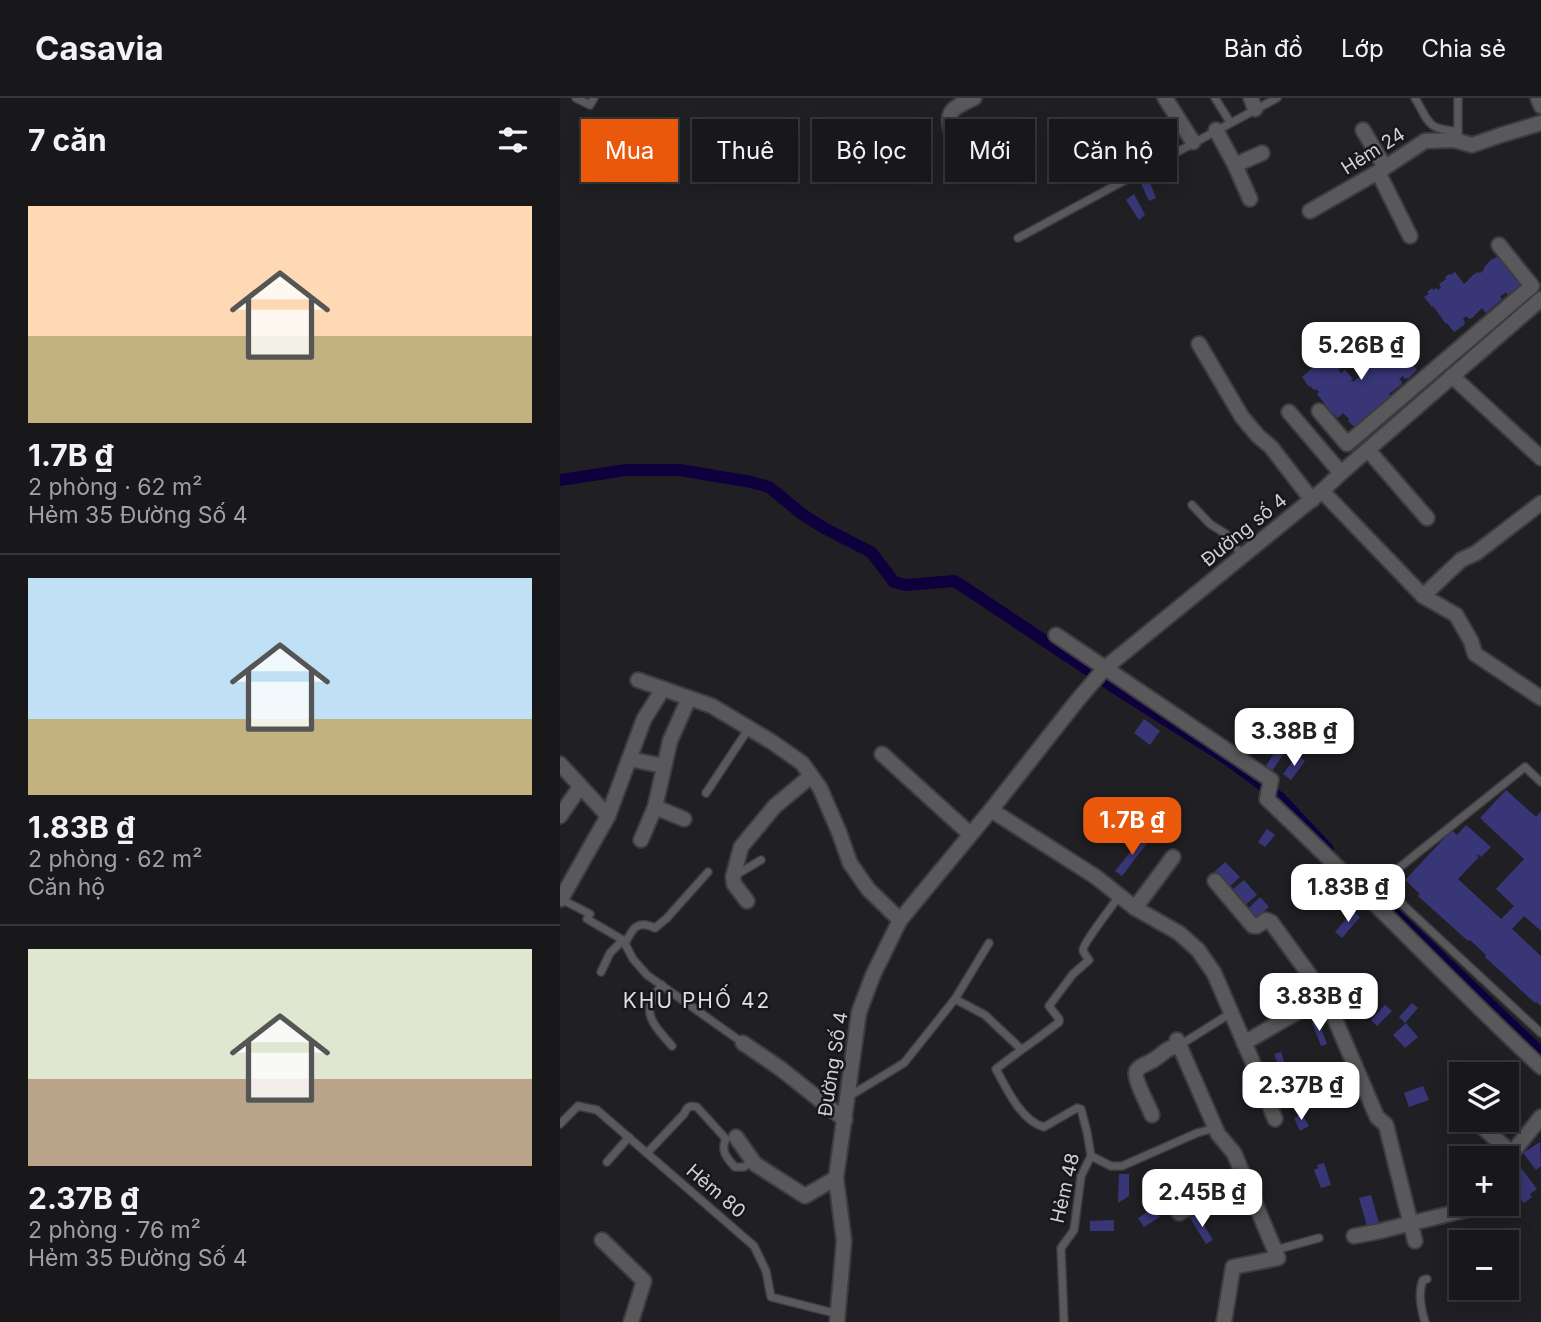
<!DOCTYPE html>
<html lang="vi">
<meta charset="utf-8">
<style>
:root{--surface:#18181b;--page:#212124;--text:#f1f3f6;--muted:#9fa0a3;--line:#36373a;--accent:#ea580c}
body{margin:0;font-family:Inter,sans-serif;background:var(--page);color:var(--text);height:100vh;display:flex;flex-direction:column;font-size:26px;white-space:nowrap}
*{box-sizing:border-box;margin:0}
p{font-size:23px;color:var(--muted)}
.icon{flex:none;width:38px;height:38px;fill:none;stroke:currentColor;stroke-width:2;stroke-linecap:round;stroke-linejoin:round}
.map{position:relative;flex:1;overflow:hidden}
.panel{display:flex;flex-direction:column;background:var(--surface);width:560px}
.panel>*{flex:none}
.hud{position:absolute;left:21px;top:21px;width:665px;height:63px;display:flex;gap:14px}
.fabs{position:absolute;left:889px;top:964px;display:grid;gap:14px}
.fabs a{display:grid;place-items:center;width:70px;height:70px;border-radius:0px;background:var(--surface);box-shadow:0 4px 18px #0003,0 0 0 2px var(--line);font-size:35px}
.price{position:absolute;translate:-50% -60px;padding:0 16px;border-radius:14px;background:#fff;color:#222;font-size:23px;line-height:46px;filter:drop-shadow(0 2px 4px #0008)}
.price::after{content:'';position:absolute;left:50%;top:42px;width:21px;height:16px;margin-left:-10px;background:inherit;clip-path:polygon(0 0,100% 0,50% 100%)}
.price.selected{background:var(--accent);color:#fff}
ul{padding:0;list-style:none}
li{display:grid;align-content:center;gap:14px;height:371px;padding:0 28px}
li+li{border-top:2px solid var(--line)}
li span{display:grid;place-items:center;height:217px;border-radius:0px;color:#555}
li>.icon{margin-inline-start:auto}
span .icon{width:126px;height:126px;fill:#fffc;stroke-width:1}
li b{font-size:30px}
h2{display:flex;justify-content:space-between;align-items:center;height:84px;padding:0 28px;font-size:30px}
.pill{padding:0 24px;border-radius:0px;background:var(--surface);box-shadow:0 4px 18px #0003,0 0 0 2px var(--line);font-size:24px;line-height:63px}
.pill.selected{background:var(--accent);color:#fff}
header{display:flex;align-items:center;gap:42px;box-sizing:border-box;height:98px;padding:0 35px;background:var(--surface);border-bottom:2px solid var(--line)}
header strong{font-size:33px}
nav{display:flex;gap:38px;margin-inline-start:auto;font-size:24px}
main{display:flex;flex:1;min-height:0}
.map>svg:first-child{display:block}
</style>
<header>
<strong>Casavia</strong>
<nav><a>Bản đồ</a><a>Lớp</a><a>Chia sẻ</a></nav>
</header>
<main>
<section class="panel">
<h2>7 căn<svg class="icon" aria-label="filters" viewBox="0 0 24 24"><path d="M4 7h16M4 17h16"/><circle cx="9" cy="7" r="2"/><circle cx="15" cy="17" r="2"/></svg></h2>
<ul>
<li><span style="background:linear-gradient(#ffd9b3 60%,#c2b280 0)"><svg class="icon" aria-label="home" viewBox="0 0 24 24"><path d="M3 11l9-7 9 7M6 9v11h12V9"/></svg></span><div><b>1.7B ₫</b><p>2 phòng · 62 m²</p><p>Hẻm 35 Đường Số 4</p></div></li>
<li><span style="background:linear-gradient(#bfe0f5 65%,#c2b280 0)"><svg class="icon" aria-label="home" viewBox="0 0 24 24"><path d="M3 11l9-7 9 7M6 9v11h12V9"/></svg></span><div><b>1.83B ₫</b><p>2 phòng · 62 m²</p><p>Căn hộ</p></div></li>
<li><span style="background:linear-gradient(#dfe7d0 60%,#b9a48a 0)"><svg class="icon" aria-label="home" viewBox="0 0 24 24"><path d="M3 11l9-7 9 7M6 9v11h12V9"/></svg></span><div><b>2.37B ₫</b><p>2 phòng · 76 m²</p><p>Hẻm 35 Đường Số 4</p></div></li>
</ul>
</section>
<div class="map">
<svg width="981" height="1224" viewBox="0 0 981 1224">
<rect width="100%" height="100%" fill="#202024"/>
<g fill="none" stroke-linecap="round" stroke-linejoin="round">
<g stroke="#0e003d" stroke-width="12">
<path d="M0 382 66 372H120L191 384 209 389 242 416 264 430 311 454 334 484 346 487 394 483 404 489 560 593 667 661 720 700 768 751"/>
<path d="M836 817 981 955"/>
</g>
</g>
<g fill="#383677">
<path d="M588 80 596 100 589 103 581 85Z"/>
<path d="M574 96 585 117 579 122 566 102Z"/>
<path d="M939 158 962 184 953 194 952 193 948 197 946 194 940 199 942 201 926 215 922 210 912 220 909 221 906 218 903 221 905 224 904 227 894 234 887 225 886 226 873 208 872 209 864 199 869 196 867 194 872 190 873 192 876 190 878 192 881 189 879 186 886 181 885 179 889 176 890 177 895 174 904 186 913 177 918 174 920 175 924 172V169L931 162Z"/>
<path d="M827 237 832 243 833 242 845 258 846 257 857 272 849 280 845 281 843 278 839 281 842 284 841 287 829 296 833 300 817 314 815 312 809 316 811 318 797 331 788 323 789 321 783 315 778 320 771 314 757 296 759 294 756 291 754 292 750 288 749 289 742 279 755 268 752 264 756 261 759 265 761 264 762 263 761 262 770 256 782 268 778 272 781 275 785 272 793 281 791 282 793 284 806 273 797 263 800 258 812 249 814 252 818 249 815 246 818 243Z"/>
<path d="M584 621 600 633 590 647 574 635Z"/>
<path d="M708 635 719 644 708 657 697 649Z"/>
<path d="M719 648 726 652 712 673 705 669Z"/>
<path d="M737 657 745 663 731 682 723 676Z"/>
<path d="M946 692 976 719 981 713V833L964 818 952 831 981 858V908L976 904 975 905 925 859 926 857 925 856 910 842 908 843 858 798 860 796 845 782 892 732 897 737 906 727 931 749 921 759 918 756 917 758 919 759 898 781 941 821 954 808 936 791 964 761 920 720Z"/>
<path d="M707 731 715 737 705 749 698 744Z"/>
<path d="M582 739 588 744 562 778 555 773Z"/>
<path d="M665 764 680 779 667 791 652 776Z"/>
<path d="M684 782 697 797 685 807 672 792Z"/>
<path d="M700 799 709 809 694 822 686 813Z"/>
<path d="M793 813 800 819 782 840 775 834Z"/>
<path d="M852 905 858 910 845 925 839 919Z"/>
<path d="M825 907 832 913 817 928 811 922Z"/>
<path d="M758 922 767 946 761 948 752 925Z"/>
<path d="M846 925 858 939 845 950 833 937Z"/>
<path d="M721 954 728 975 722 977 714 956Z"/>
<path d="M771 965 774 972 751 985 747 978Z"/>
<path d="M899 974 901 976V989L897 994 888 986Z"/>
<path d="M863 988 869 1002 849 1009 844 995Z"/>
<path d="M742 1016 749 1028 740 1033 734 1020Z"/>
<path d="M980 1044 981 1068 976 1072 963 1055Z"/>
<path d="M955 1062 977 1091 970 1096 972 1099 964 1105 947 1083V1068Z"/>
<path d="M764 1065 771 1087 761 1090 754 1072 758 1070 757 1067Z"/>
<path d="M559 1076H569V1098L558 1105Z"/>
<path d="M811 1097 820 1129 808 1132 799 1100Z"/>
<path d="M594 1110 600 1119 584 1129 578 1120Z"/>
<path d="M637 1116 653 1142 646 1146 630 1120Z"/>
<path d="M554 1122V1133H530V1123Z"/>
</g>
<g fill="none" stroke-linecap="round" stroke-linejoin="round">
<g stroke="#3c3c40" stroke-width="10">
<g id="service">
<path d="M16 0 30 7 34 0"/>
<path d="M655 0 670 24"/>
<path d="M855 0C870 26 867 31 898 33"/>
<path d="M898 0V36"/>
<path d="M458 140 717 0"/>
<path d="M632 407 650 426 666 436 682 457"/>
<path d="M981 684 965 669 830 777 828 793 981 935"/>
<path d="M146 695 189 630"/>
<path d="M174 778 201 762"/>
<path d="M1 801 30 816 27 821 63 842 73 861 87 877 183 945"/>
<path d="M65 846C72 831 77 821 95 830L107 820 148 774"/>
<path d="M41 874 50 855 63 842"/>
<path d="M102 887C78 913 93 926 112 948"/>
<path d="M395 901 429 845"/>
<path d="M620 947 671 915"/>
<path d="M288 999 344 965 395 901 425 917 461 951"/>
<path d="M0 1026 18 1008 37 1012 194 1148 206 1173 211 1199 278 1216"/>
<path d="M87 1055 124 1016C127 1009 129 1007 137 1009L166 1041C160 1053 167 1060 175 1069H184L192 1063"/>
<path d="M531 1058 551 1068H562L637 1035 655 1030"/>
<path d="M47 1064 69 1039"/>
<path d="M715 1152 759 1140"/>
<path d="M504 1224 501 1150 514 1132 521 1078 531 1058 527 1034 521 1011 517 1010 484 1029C462 1024 446 990 436 971 456 955 478 941 499 924V921L489 908 513 876 529 862C527 859 524 856 523 852 523 845 554 806 559 798"/>
<path d="M865 1224C861 1211 858 1194 863 1182L867 1181"/>
</g>
</g>
<g stroke="#3c3c40" stroke-width="18">
<g id="minor">
<path d="M605 0 633 44"/>
<path d="M691 0 695 11"/>
<path d="M978 0 981 8"/>
<path d="M656 32 675 67 690 101"/>
<path d="M803 32 825 69"/>
<path d="M395 44C385 15 387 12 414 0"/>
<path d="M675 67 702 55"/>
<path d="M818 74 850 138"/>
<path d="M750 113 818 74 865 43 894 42 912 47 941 37 981 25"/>
<path d="M639 246 682 319 698 338 711 349 752 402"/>
<path d="M892 278 981 360"/>
<path d="M759 313 787 346 972 188 939 147"/>
<path d="M729 314 781 375"/>
<path d="M808 352 867 420"/>
<path d="M762 393 863 498 896 517 911 543 915 556 981 600"/>
<path d="M863 498 901 462 916 455 981 405"/>
<path d="M496 537 711 682 707 701C800 788 888 882 981 969"/>
<path d="M78 582 152 608 212 644 242 665 260 690 279 734 290 765 308 791 340 822"/>
<path d="M322 656 410 736"/>
<path d="M69 661 104 668"/>
<path d="M0 666 48 718"/>
<path d="M95 709 124 721"/>
<path d="M431 712 536 779 575 810 619 835 638 852 654 875 693 965 715 1021"/>
<path d="M0 718 20 689"/>
<path d="M81 742 95 709 110 643 129 600"/>
<path d="M655 783 693 828H697L706 822 711 824 765 898 817 1019 826 1027 855 1143"/>
<path d="M1 801 48 718 84 621 103 591"/>
<path d="M187 803 174 786 173 779 181 749 215 708 251 678"/>
<path d="M575 810 613 759"/>
<path d="M617 942 658 1036 674 1055 718 1160 673 1169 664 1224"/>
<path d="M183 945 221 971 285 1022"/>
<path d="M684 945 765 898"/>
<path d="M592 1017C589 1009 574 981 576 974 579 967 590 965 595 961 607 953 605 951 620 947"/>
<path d="M914 1022 952 1055 981 1019"/>
<path d="M176 1039 195 1066 245 1098 276 1080"/>
<path d="M619 1115 684 1080"/>
<path d="M794 1138 816 1134 917 1109"/>
<path d="M42 1142 84 1183 71 1224"/>
<path d="M277 1224 284 1143 276 1080 299 914 313 877 340 822 431 712 516 604 545 570 762 393 781 375 981 201"/>
</g>
</g>
<use href="#service" stroke="#59595c" stroke-width="7"/>
<use href="#minor" stroke="#59595c" stroke-width="14"/>
</g>
<g text-anchor="middle" dominant-baseline="central" stroke-width="5" stroke-linejoin="round" paint-order="stroke">
<g font-size="19" fill="#d1d1d4" stroke="#17171b">
<text transform="translate(813 53) rotate(-32)">Hẻm 24</text>
<text transform="translate(684 432) rotate(-39)">Đường số 4</text>
<text transform="translate(273 966) rotate(-81)">Đường Số 4</text>
<text transform="translate(505 1090) rotate(-77)">Hẻm 48</text>
<text transform="translate(156 1093) rotate(41)">Hẻm 80</text>
</g>
<g font-size="21" letter-spacing="2" fill="#dddde3" stroke="#17171b">
<text x="137" y="902">KHU PHỐ 42</text>
</g>
</g>
</svg>
<div class="fabs">
<a><svg class="icon" aria-label="layers" viewBox="0 0 24 24"><path d="M12 4l9 5-9 5-9-5zM3 14l9 5 9-5"/></svg></a>
<a>+</a>
<a>−</a>
</div>
<b class="price" style="left:801px;top:284px">5.26B ₫</b>
<b class="price" style="left:734px;top:670px">3.38B ₫</b>
<b class="price selected" style="left:572px;top:759px">1.7B ₫</b>
<b class="price" style="left:788px;top:826px">1.83B ₫</b>
<b class="price" style="left:759px;top:935px">3.83B ₫</b>
<b class="price" style="left:741px;top:1024px">2.37B ₫</b>
<b class="price" style="left:642px;top:1131px">2.45B ₫</b>
<div class="hud">
<a class="pill selected">Mua</a>
<a class="pill">Thuê</a>
<a class="pill">Bộ lọc</a>
<a class="pill">Mới</a>
<a class="pill">Căn hộ</a>
</div>
</div>
</main>
